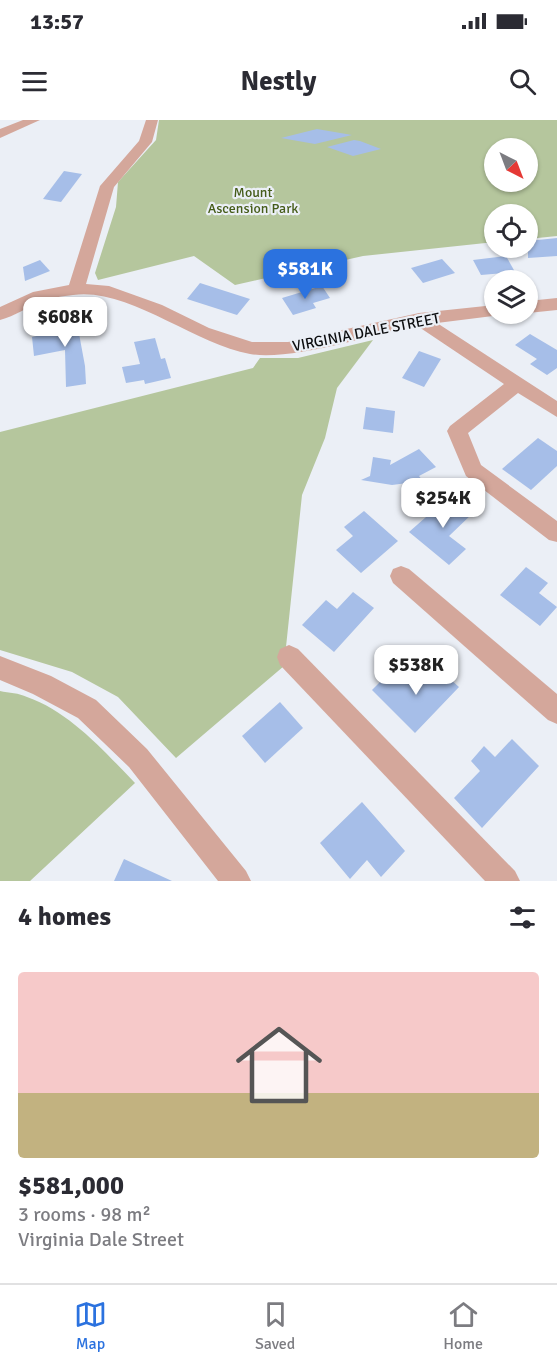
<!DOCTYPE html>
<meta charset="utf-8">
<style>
:root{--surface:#fff;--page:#f7f7f7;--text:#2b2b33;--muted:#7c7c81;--line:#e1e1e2;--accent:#2b72df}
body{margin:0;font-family:Signika,sans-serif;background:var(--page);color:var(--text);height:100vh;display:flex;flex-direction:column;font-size:22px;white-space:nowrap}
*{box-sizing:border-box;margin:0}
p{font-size:20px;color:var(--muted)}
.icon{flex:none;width:33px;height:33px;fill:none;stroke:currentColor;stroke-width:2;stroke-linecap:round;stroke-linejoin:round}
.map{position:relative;height:761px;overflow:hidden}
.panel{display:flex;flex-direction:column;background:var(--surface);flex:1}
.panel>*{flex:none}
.needle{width:39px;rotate:138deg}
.buttons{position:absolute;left:484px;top:18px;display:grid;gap:12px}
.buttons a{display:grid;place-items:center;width:54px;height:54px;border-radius:50%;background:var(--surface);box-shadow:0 2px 4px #0004;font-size:30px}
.price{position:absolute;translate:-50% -51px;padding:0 14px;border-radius:12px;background:#fff;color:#222;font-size:20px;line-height:39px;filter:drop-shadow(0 2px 3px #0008)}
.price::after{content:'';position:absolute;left:50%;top:36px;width:18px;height:14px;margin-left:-9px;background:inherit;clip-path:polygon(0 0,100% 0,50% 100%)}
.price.active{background:var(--accent);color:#fff}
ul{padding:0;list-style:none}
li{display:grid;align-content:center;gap:12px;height:318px;padding:0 18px}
li span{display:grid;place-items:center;height:186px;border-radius:6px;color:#555}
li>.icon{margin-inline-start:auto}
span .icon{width:108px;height:108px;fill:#fffc;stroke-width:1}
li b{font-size:26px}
h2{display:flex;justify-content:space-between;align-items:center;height:72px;padding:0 18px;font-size:26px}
.status{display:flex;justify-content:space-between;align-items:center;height:42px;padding:0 30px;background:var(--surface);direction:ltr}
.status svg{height:16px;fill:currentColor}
header{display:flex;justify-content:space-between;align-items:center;height:78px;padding:0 18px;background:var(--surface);font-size:27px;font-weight:700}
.tabs{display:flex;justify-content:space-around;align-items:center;height:84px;border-top:2px solid var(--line);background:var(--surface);font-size:16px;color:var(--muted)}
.tabs a{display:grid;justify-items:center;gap:3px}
.tabs .active{color:var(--accent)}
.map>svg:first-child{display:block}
</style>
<div class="status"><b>13:57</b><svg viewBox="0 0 49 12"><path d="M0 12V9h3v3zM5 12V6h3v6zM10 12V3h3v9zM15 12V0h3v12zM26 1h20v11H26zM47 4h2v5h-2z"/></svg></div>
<header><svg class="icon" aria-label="menu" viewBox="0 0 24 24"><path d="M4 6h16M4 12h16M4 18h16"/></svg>Nestly<svg class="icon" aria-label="search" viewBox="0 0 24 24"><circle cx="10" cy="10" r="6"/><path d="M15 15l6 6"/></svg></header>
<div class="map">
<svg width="557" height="761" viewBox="0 0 557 761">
<rect width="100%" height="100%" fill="#ebeff6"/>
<g fill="#b5c69d" fill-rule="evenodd">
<path d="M159 0H557V116L528 119V94H495V122L363 136 235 165 194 136 98 160 95 153 116 87 118 62 156 20ZM495 28H528V62H495Z"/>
<path d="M373 220 337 268 325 318 302 375 284 546 176 638 118 577 72 552 0 530V312L253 248 260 238H298Z"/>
<path d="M0 571C9 573 19 573 27 577 70 592 104 631 135 663L30 761H0Z"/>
</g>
<g fill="#a6bee8">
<path d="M317 9 352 15 315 24 281 18Z"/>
<path d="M354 20 360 21 381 29 353 36 327 27Z"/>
<path d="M64 51 82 54 61 82 43 79Z"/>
<path d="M557 118V136L528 138V121Z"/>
<path d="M506 136 515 152 481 155 473 140Z"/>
<path d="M442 139 455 153 423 163 411 148Z"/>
<path d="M40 140 50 151 25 161 23 147Z"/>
<path d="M200 163 250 179 237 195 187 179Z"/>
<path d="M322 166 330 178 313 183 316 188 293 195 282 178Z"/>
<path d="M75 192 85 246 86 264 66 267 65 230 34 236 32 217 59 211 57 196Z"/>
<path d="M530 214 557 230V248L547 255 530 244 537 239 515 225Z"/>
<path d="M155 218 161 239 165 238 171 258 145 264 144 260 126 263 122 247 140 244 134 222Z"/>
<path d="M419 231 441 239 424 267 402 258Z"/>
<path d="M366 287 395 291 393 313 363 309Z"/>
<path d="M538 318 557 331V346L531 370 502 349Z"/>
<path d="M419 329 436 347 419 356 423 361 392 365 361 360 370 356 373 337 391 340 390 345Z"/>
<path d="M451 375 474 392 449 416 466 429 449 445 409 412Z"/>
<path d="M364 391 398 421 361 453 336 430 353 416 344 407Z"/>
<path d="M526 447 548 463 539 473 557 487 540 506 500 475Z"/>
<path d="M353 472 374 488 334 532 302 505 326 480 337 489Z"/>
<path d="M434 545 459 567 415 613 372 570 394 548 413 566Z"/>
<path d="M280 582 303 608 265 643 242 616Z"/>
<path d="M512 619 539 646 482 708 454 678 480 651 471 641 484 626 495 637Z"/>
<path d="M362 682 405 731 381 757 367 740 350 759 320 723Z"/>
<path d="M124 739 172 761H114Z"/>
</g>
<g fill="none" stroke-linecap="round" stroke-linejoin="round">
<g fill="#d4a79b" fill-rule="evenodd">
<path d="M23 0H40L0 18V9Z"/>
<path d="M146 0H158L152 22 114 67 86 164 109 166 162 185 209 208 252 222H288L419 193 495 185V194L501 195 437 203 557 281V297L518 273 468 313 481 345 557 401V422L549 420 466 356 447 311 450 306 504 264 416 205C373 215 291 241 250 234 194 224 128 167 73 175 63 176 51 178 42 181 28 187 15 196 0 200V187L33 172 69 165 100 66 139 21Z"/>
<path d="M557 178V190L528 193V181Z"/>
<path d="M401 446 409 449 557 574V604L548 600 393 463 390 456 393 449Z"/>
<path d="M289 525 298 529 515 751 520 761H485L280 545 277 537 280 529Z"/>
<path d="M0 536 51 556 96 580 147 629 246 751 251 761H218L129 647 78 598 33 574 0 560Z"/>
</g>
</g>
<g text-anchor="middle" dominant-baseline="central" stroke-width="4.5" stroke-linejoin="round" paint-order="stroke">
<g font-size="14" fill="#455c19" stroke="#ebeff6">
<text x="253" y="72">Mount<tspan x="253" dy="16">Ascension Park</tspan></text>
</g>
<g font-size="15" fill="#0c0d0f" stroke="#ebeff6">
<text transform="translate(366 212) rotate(-11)">VIRGINIA DALE STREET</text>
</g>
</g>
</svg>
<div class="buttons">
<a><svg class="needle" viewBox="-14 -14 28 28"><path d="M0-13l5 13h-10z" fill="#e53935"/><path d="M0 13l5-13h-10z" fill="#7c7c81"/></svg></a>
<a><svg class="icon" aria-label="locate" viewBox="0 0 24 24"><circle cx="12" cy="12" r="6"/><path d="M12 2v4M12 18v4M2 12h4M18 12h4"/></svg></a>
<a><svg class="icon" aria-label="layers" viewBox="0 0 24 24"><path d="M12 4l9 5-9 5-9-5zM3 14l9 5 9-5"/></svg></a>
</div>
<b class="price active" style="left:305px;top:180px">$581K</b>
<b class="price" style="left:65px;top:228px">$608K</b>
<b class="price" style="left:443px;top:409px">$254K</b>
<b class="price" style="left:416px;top:576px">$538K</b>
</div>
<section class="panel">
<h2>4 homes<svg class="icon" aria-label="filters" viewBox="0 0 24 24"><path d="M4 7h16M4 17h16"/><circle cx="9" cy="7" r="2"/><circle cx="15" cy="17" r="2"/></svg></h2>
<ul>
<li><span style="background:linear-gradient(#f6c9c9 65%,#c2b280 0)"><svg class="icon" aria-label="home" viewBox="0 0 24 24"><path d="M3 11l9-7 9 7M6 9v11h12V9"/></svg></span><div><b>$581,000</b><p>3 rooms · 98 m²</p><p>Virginia Dale Street</p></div></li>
</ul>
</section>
<nav class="tabs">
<a class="active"><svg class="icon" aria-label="map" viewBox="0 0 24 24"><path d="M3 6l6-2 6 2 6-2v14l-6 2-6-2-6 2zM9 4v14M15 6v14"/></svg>Map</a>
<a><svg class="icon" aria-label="saved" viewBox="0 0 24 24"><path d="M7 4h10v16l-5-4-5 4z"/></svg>Saved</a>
<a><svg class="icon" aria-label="home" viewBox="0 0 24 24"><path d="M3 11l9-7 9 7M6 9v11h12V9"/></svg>Home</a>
</nav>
